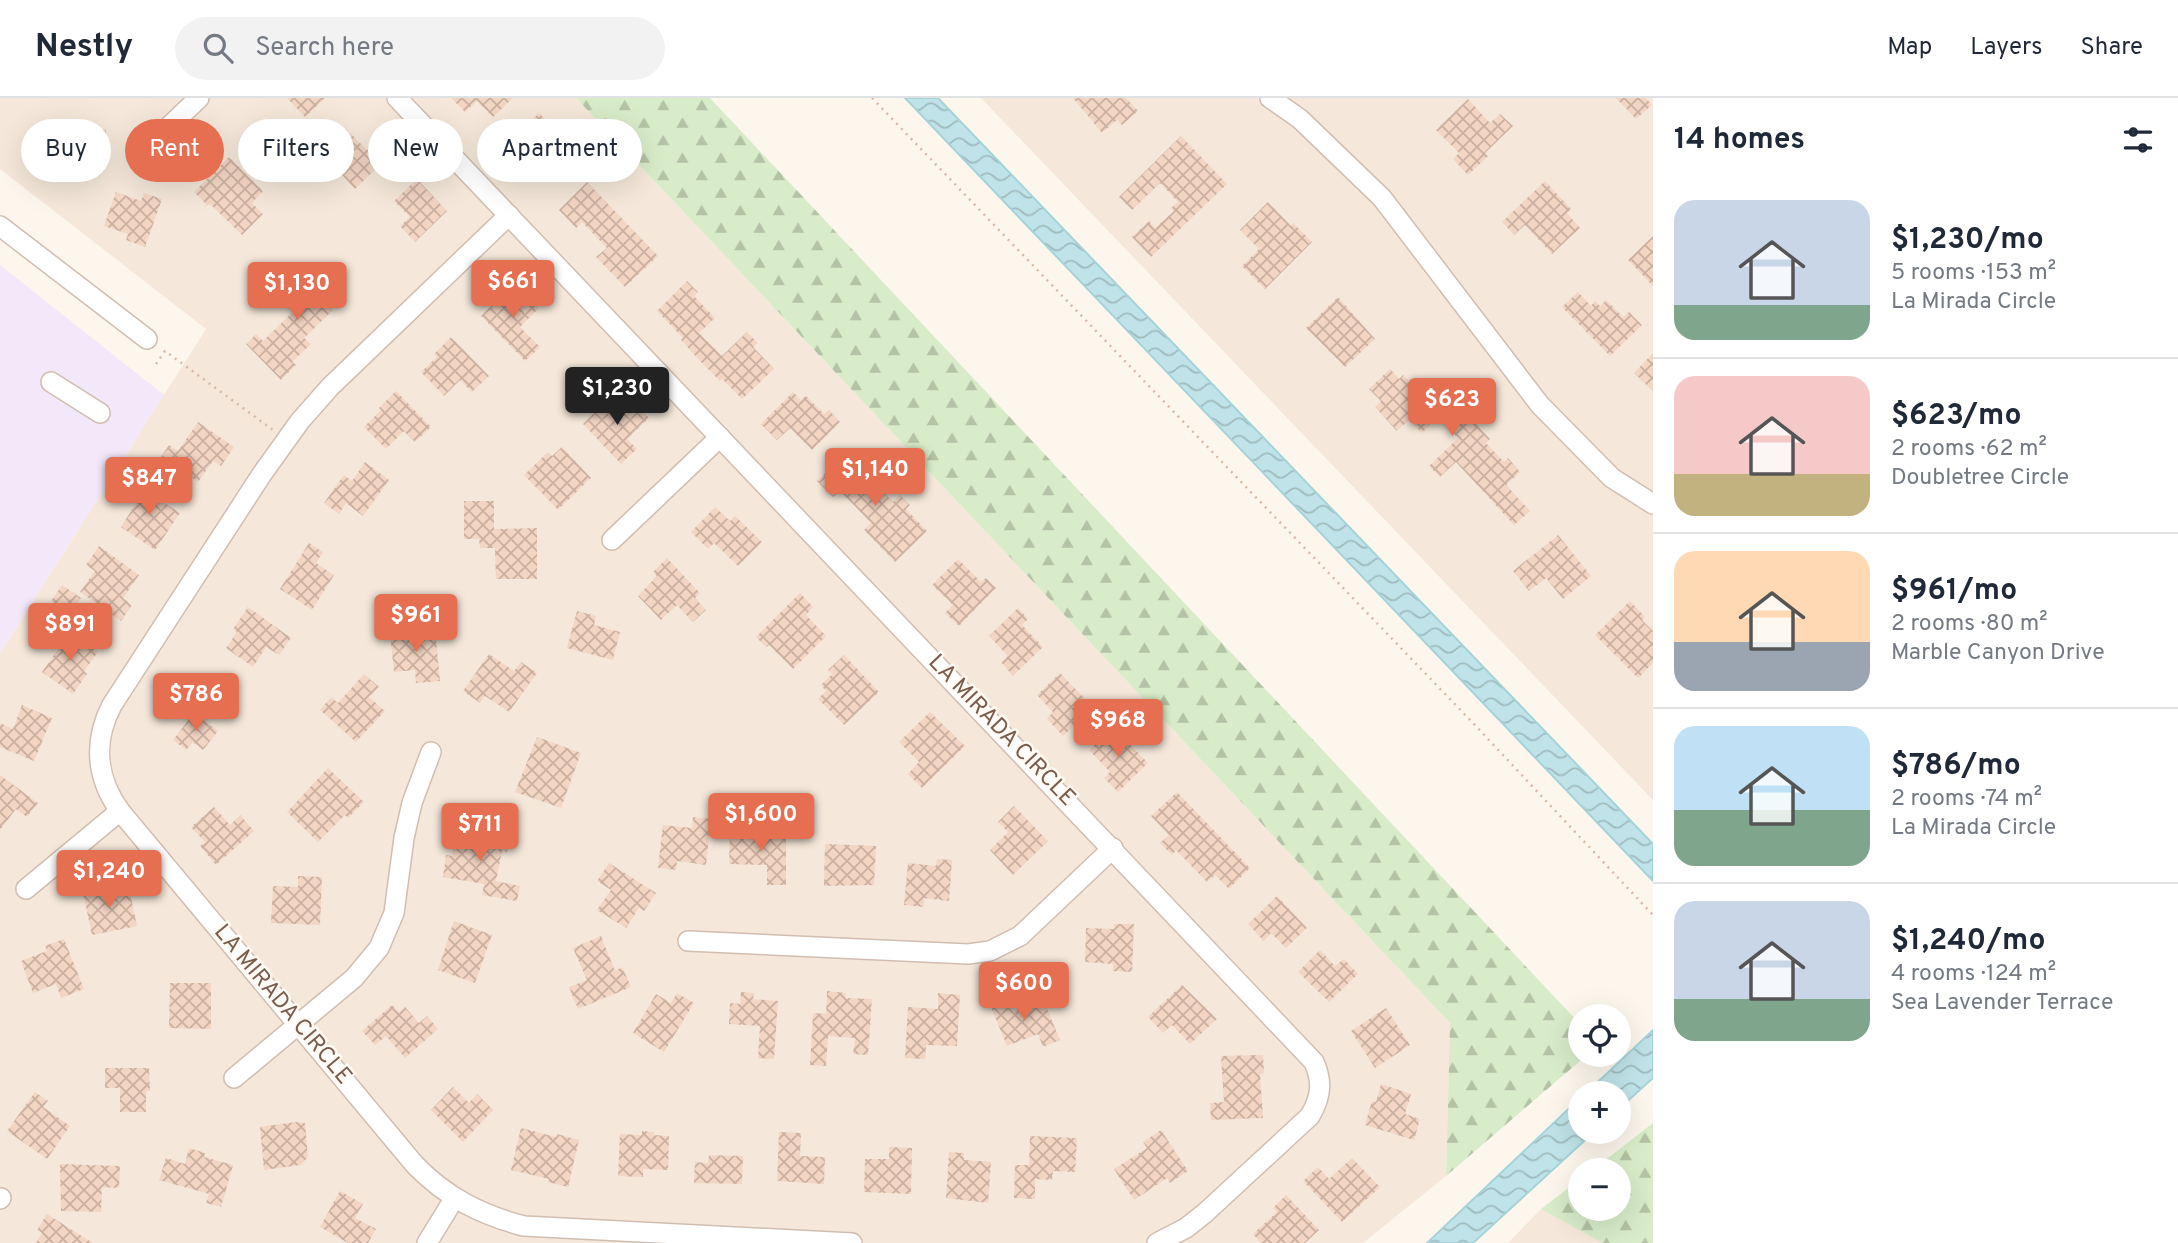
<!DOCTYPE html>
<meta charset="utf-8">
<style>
:root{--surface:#fff;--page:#f2f2f3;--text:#1f2937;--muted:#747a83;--line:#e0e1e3;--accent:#e76f51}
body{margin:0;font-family:Overpass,sans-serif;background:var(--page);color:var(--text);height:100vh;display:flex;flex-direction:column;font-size:26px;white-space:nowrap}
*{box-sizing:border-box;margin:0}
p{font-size:23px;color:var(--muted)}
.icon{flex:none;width:38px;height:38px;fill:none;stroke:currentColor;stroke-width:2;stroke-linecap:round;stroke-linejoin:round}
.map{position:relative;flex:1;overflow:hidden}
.side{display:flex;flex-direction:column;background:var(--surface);width:525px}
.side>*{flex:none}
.guide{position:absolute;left:21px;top:21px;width:665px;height:63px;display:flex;gap:14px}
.controls{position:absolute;left:1568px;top:906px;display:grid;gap:14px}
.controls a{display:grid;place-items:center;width:63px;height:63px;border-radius:50%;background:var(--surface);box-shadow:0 7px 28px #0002;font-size:35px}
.price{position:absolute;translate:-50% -60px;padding:0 16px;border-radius:7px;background:var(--accent);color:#fff;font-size:23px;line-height:46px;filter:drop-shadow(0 2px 4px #0008)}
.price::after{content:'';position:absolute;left:50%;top:42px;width:21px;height:16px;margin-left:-10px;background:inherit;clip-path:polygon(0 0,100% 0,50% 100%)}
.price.on{background:#222;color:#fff}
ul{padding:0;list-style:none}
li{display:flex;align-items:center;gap:21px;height:175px;padding:0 21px}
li+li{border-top:2px solid var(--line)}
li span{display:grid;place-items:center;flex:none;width:196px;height:140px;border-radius:21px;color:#555}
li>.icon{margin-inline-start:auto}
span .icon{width:84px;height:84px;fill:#fffc;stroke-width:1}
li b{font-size:30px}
h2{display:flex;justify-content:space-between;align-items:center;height:84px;padding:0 21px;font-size:30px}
.pill{padding:0 24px;border-radius:32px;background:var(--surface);box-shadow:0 7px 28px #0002;font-size:24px;line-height:63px}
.pill.on{background:var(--accent);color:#fff}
header{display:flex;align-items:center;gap:42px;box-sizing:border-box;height:98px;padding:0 35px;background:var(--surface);border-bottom:2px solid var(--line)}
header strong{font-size:33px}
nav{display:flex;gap:38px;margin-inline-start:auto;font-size:24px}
.search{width:490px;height:63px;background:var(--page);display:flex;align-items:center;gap:18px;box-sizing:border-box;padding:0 24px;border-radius:38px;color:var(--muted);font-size:26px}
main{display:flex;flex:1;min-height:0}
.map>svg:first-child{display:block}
</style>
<header>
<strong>Nestly</strong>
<div class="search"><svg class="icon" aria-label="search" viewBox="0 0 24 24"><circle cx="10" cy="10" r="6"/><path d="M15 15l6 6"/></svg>Search here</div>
<nav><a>Map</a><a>Layers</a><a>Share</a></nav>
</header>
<main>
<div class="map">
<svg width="1653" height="1145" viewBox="0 0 1653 1145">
<defs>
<pattern id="forest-firs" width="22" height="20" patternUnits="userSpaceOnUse" patternTransform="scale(1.75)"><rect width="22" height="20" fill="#d8ecc9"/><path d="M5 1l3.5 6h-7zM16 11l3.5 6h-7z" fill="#b4c2a5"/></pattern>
<pattern id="water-waves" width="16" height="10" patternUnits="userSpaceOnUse" patternTransform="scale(1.75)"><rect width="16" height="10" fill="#bfe3e8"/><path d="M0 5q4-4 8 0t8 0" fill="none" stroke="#a0bbbe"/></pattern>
<pattern id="building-cross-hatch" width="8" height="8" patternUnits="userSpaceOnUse" patternTransform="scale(1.75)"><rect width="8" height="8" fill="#f3d5c3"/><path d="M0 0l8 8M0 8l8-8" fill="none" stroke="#cab0a1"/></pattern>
</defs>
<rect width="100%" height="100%" fill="#fdf6ec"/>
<g fill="#f5e8da">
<path d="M0 0H576L1450 925 1446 1078 1363 1145H0V555L206 231 0 71Z"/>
<path d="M981 0H1653V702Z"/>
<path d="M1541 1111 1602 1145H1508Z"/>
</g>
<path fill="#f3e8fa" d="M0 167 164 297 0 555Z"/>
<g fill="url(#forest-firs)">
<path d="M576 0H710L1580 926V957H1587L1446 1078 1450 925Z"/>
<path d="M1653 1025V1145H1602L1541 1111 1580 1081V1111H1619V1073H1591Z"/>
</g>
<g fill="url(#water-waves)" stroke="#a5d3da" stroke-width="2">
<path d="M905 0H938L1653 746V783Z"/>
<path d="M1653 932V980L1619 1011V996H1585Z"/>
<path d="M1580 1000V1034H1594L1473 1145H1427Z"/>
</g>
<g fill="url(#building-cross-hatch)">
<path d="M287 0H325L305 19Z"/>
<path d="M451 0H513L493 19 477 3 465 14Z"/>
<path d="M1073 0H1126L1138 13 1122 27 1117 22 1102 35Z"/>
<path d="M1616 0H1646L1652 7 1636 21Z"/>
<path d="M1468 1 1490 25 1500 16 1513 28 1485 55 1488 58 1468 77 1453 61 1459 55 1436 32Z"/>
<path d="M539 15 549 25 545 29 566 50 535 80 515 60 513 63 502 52Z"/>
<path d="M344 29 367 52 376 43 390 57 355 91 332 66 324 73 311 60Z"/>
<path d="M56 30V33L106 31V49L100 50 101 76 69 77V62L46 63 45 49H30V31Z"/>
<path d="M1181 38 1227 86 1151 159 1132 139 1149 123 1155 130 1174 113 1171 110 1178 104 1160 85 1132 112 1119 99Z"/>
<path d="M229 59 263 93 252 105 263 116 242 137 210 106 208 108 194 94Z"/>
<path d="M417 81 447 113 415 144 400 128 410 119 394 103Z"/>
<path d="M1545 83 1571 111 1567 115 1580 130 1552 156 1525 127 1514 137 1502 124Z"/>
<path d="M587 84 658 158 625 189 596 159 607 150 582 124 576 130 559 112Z"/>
<path d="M116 94 141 103 144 95 162 101 145 149 126 142 128 136 104 128Z"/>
<path d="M1268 104 1291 128 1293 125 1312 144 1265 191 1242 168 1259 151 1240 132Z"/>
<path d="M1653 138V188L1628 162Z"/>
<path d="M320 165 342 188 325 204 333 212 304 240 311 246 292 264 296 267 281 282 246 246 256 236 263 243 299 208 284 193 299 179 302 182Z"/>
<path d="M687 183 698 194 694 198 715 220 699 235 722 258 747 234 758 245 753 249 774 271 742 301 722 281 720 283 700 263 681 242 683 240 657 213Z"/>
<path d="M514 185 539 210 520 229 540 249 525 263 481 218Z"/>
<path d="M1578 194 1591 208 1595 203 1600 208 1606 202 1623 219 1629 214 1642 227 1610 258 1562 209Z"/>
<path d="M1338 199 1375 241 1345 269 1306 230Z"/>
<path d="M451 239 489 278 472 294 460 282 444 298 421 274 437 259 434 256Z"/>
<path d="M1653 255V293L1634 275Z"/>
<path d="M1390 271 1399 281 1403 277 1427 303 1445 286 1471 313 1467 316 1490 341 1486 345 1504 364 1508 360 1520 374 1506 387 1530 413 1514 427 1456 364 1440 379 1429 368 1458 340 1438 319 1422 335 1409 322 1397 333 1375 309 1381 303 1369 291Z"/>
<path d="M396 293 431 329 415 344 404 333 386 351 364 329 381 312 379 310Z"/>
<path d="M625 294 649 320 627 341 637 351 621 366 583 326 599 310 603 315Z"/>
<path d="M793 294 801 302 806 298 824 316 829 312 840 324 812 352 790 330 777 342 761 326Z"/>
<path d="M198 324 234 349 221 368 213 363 198 384 161 359 169 347 178 353Z"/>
<path d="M562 349 591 380 558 412 524 377 548 354 552 358Z"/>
<path d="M846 355 893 404 900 397 910 407 906 411 927 433 895 464 864 432 871 425 840 393 833 399 817 383Z"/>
<path d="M365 364 389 382 363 418 346 405 339 416 324 405 344 377 352 383Z"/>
<path d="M134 385 180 415 155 452 121 429 136 405 126 399Z"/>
<path d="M464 403H494V431L537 430V481H496L495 450H480L479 441H464Z"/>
<path d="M715 409 730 423 735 418 762 444 738 468 714 445 708 451 691 434Z"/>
<path d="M1558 437 1591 478 1563 501 1546 480 1529 493 1513 473Z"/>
<path d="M309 445 323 454 316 465 334 477 312 512 280 491Z"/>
<path d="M99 448 139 477 123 500 132 507 121 523 80 494 95 473 86 467Z"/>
<path d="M667 460 700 495 695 500 706 512 693 524 677 507 661 522 638 498 657 478 653 474Z"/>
<path d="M958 461 981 484 986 480 996 490 959 528 945 515 953 507 932 487Z"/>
<path d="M62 487 81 500 70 516 51 503Z"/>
<path d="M800 495 813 509 806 517 826 538 793 571 769 547 766 549 756 539Z"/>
<path d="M1630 503 1645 519 1642 522 1653 533V565L1638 580 1595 537Z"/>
<path d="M248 509 291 540 279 557 266 549 253 569 226 550 237 534 233 531Z"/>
<path d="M1018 510 1028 521 1022 527 1043 549 1013 578 1001 564 1008 558 989 538Z"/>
<path d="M577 513 596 518 594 527 620 534 613 562 567 550Z"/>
<path d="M435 531 440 583 416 585 415 572 394 574 390 535Z"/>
<path d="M70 534 98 554 84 573 87 576 73 596 42 574Z"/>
<path d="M489 556 514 573 521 564 537 575 509 614 485 598 480 605 463 593Z"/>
<path d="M844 557 879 594 844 627 818 601 826 593 821 587 832 576 828 572Z"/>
<path d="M1060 575 1093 609 1063 638 1047 621 1053 614 1037 597Z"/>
<path d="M364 576 379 589 369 599 385 613 356 644 320 612 331 599 338 605Z"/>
<path d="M22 607 52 620 34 663 0 649V625L13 631Z"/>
<path d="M930 614 965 648 922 690 908 676 919 664 899 644Z"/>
<path d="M194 615 218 633 203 652 193 644 186 652 173 642Z"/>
<path d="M1113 629 1148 665 1118 694 1104 680 1110 674 1089 652Z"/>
<path d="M537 639 581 655 561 710 515 694Z"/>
<path d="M328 670 364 704 348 720 345 717 318 744 287 714Z"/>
<path d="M0 677 38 705 27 719 16 711 0 732Z"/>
<path d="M1177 694 1250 770 1229 791 1215 777 1207 784 1176 752 1172 757 1160 745 1169 737 1151 718Z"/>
<path d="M1014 708 1048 743 1013 777 990 752 1008 734 998 724Z"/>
<path d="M214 709 230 727 240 717 254 733 216 767 200 748 205 744 191 729Z"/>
<path d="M693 719 711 721 706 767 677 763 676 772 658 770 663 727 692 730Z"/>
<path d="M457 730 509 739 507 754 502 753 496 783 520 788 517 803 482 797 484 786 443 779 446 757 452 758Z"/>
<path d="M730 733 786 734V787H767V767L729 766Z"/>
<path d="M825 746 876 748 874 787 824 788Z"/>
<path d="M937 761 952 762 949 803 924 800V809L904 807 908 765 936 768Z"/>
<path d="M609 765 656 795 644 813 639 810 626 830 597 812 611 792 597 783Z"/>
<path d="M298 778 322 779 320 827 271 825 273 788 298 789Z"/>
<path d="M100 786 102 795 129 790 137 828 92 837 82 790Z"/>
<path d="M1277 798 1307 830 1286 850 1271 835 1264 843 1248 826Z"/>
<path d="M454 823 492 837 475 885 438 872Z"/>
<path d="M1114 826H1134L1132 874 1113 873V866L1085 864 1086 830 1114 831Z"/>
<path d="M601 838 615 873 622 869 631 889 578 911 569 889 587 882 573 850Z"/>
<path d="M64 841 84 891 61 900 56 886 33 895 21 863 47 853 45 848Z"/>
<path d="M1320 852 1335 868 1344 861 1358 876 1329 904 1298 874Z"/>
<path d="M170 885H211V931L169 930Z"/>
<path d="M1182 887 1217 921 1190 946 1172 927 1163 935 1148 919Z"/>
<path d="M827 893 846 895 845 900 872 901 868 957 853 956 855 940 828 938 826 968 810 967 813 915 826 916Z"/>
<path d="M741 894 754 895 753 901 778 903 774 961 758 960 760 928 729 926 730 905 740 906Z"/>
<path d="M677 895 694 905 664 954 633 935 656 896 671 905Z"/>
<path d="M938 895 960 897 957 948 926 947 925 961 905 960 908 909 938 911Z"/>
<path d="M1008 896 1014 912 1043 901 1060 942 1043 949 1038 936 1007 948 989 904Z"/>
<path d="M392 907 399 914 405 909 419 925 427 918 438 931 405 960 386 938 375 947 362 933Z"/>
<path d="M1386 910 1410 947 1375 970 1351 933Z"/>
<path d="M1263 957 1264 975 1260 976 1263 1020 1211 1022 1210 1005 1224 1004 1221 958Z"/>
<path d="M105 970H149L150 993H146V1014H120V990H105Z"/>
<path d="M1381 986 1411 996 1405 1016 1420 1021 1414 1042 1365 1027 1372 1003 1376 1004Z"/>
<path d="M453 989 469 1005 477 996 493 1012 463 1044 431 1012Z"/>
<path d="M35 994 48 1003 43 1009 70 1028 47 1061 7 1033Z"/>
<path d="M296 1024 305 1025 308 1059 301 1067 264 1072 260 1029Z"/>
<path d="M521 1030 556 1039 557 1036 579 1042 568 1089 548 1084 549 1081 511 1072Z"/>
<path d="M1161 1032 1188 1073 1170 1085 1167 1080 1134 1102 1114 1071 1147 1050 1143 1044Z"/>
<path d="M642 1033 654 1034V1037L669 1038 668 1072 643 1071V1079L618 1078 620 1036 642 1037Z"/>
<path d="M779 1034 801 1035 800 1058 825 1059 824 1086 777 1083Z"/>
<path d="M1030 1038 1077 1040 1075 1074 1053 1073 1052 1082 1035 1081V1101L1014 1100 1015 1067H1029Z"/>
<path d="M889 1049 912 1050 911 1096 864 1094 865 1061H889Z"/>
<path d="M189 1050 205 1055 204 1059 233 1067 221 1109 206 1105 209 1096 159 1082 166 1060 185 1066Z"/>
<path d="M949 1054 964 1055V1062L991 1064 988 1105 946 1100Z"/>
<path d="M709 1057 743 1058 742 1086 694 1085 695 1064 708 1065Z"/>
<path d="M1352 1060 1380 1089 1342 1124 1303 1083 1318 1069 1329 1081Z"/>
<path d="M60 1066 120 1068 119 1090 102 1089 101 1114 61 1113Z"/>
<path d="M340 1093 363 1106 355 1120 376 1131 368 1145H348L320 1129Z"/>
<path d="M1286 1097 1319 1132 1305 1145H1261L1253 1136 1277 1114 1273 1110Z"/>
<path d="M47 1116 69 1130 93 1145H36L42 1135 37 1132Z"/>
</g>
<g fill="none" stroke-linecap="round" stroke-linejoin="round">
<g stroke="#d1beb0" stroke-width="22">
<g id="minor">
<path d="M397 0 1314 964C1323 984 1321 999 1310 1018L1205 1115 1186 1130 1157 1145"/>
<path d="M1270 0 1300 21 1382 100 1540 307 1612 380 1653 406"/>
<path d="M157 40 199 0"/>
<path d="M509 117 330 289 300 323 262 376 112 607C93 643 96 680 120 713L415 1067C446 1099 481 1117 524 1128L852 1145"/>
<path d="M0 128 147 241"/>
<path d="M51 284 100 315"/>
<path d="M612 442 720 339"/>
<path d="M26 791 120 713"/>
<path d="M688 843 968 856 990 853 1020 838 1113 750"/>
<path d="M234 980 354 880 379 850 394 815 404 740 412 705 431 654"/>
<path d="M0 1101 1 1100"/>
<path d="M427 1145 454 1101"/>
</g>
</g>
<g stroke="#d9b8a5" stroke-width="2.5" stroke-dasharray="2 5" stroke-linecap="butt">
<path d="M872 0 1472 624 1653 817"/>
<path d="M156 266 165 253 273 332"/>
</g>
<use href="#minor" stroke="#fff" stroke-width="19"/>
</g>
<g text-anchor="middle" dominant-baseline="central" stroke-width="5" stroke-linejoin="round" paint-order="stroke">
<g font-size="23" fill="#7a5c4d" stroke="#fffaf3">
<text transform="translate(1001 633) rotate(46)">LA MIRADA CIRCLE</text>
<text transform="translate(282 907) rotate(50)">LA MIRADA CIRCLE</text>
</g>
</g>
</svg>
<div class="controls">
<a><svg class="icon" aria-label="locate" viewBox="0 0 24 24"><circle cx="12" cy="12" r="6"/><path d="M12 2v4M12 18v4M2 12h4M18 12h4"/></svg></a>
<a>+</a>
<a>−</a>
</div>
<b class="price" style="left:513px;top:222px">$661</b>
<b class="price" style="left:297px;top:224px">$1,130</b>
<b class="price on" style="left:617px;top:329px">$1,230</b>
<b class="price" style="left:1452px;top:340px">$623</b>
<b class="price" style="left:875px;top:410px">$1,140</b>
<b class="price" style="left:149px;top:419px">$847</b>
<b class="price" style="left:416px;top:556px">$961</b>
<b class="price" style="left:70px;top:565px">$891</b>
<b class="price" style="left:196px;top:635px">$786</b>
<b class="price" style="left:1118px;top:661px">$968</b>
<b class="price" style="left:761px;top:755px">$1,600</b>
<b class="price" style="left:480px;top:765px">$711</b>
<b class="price" style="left:109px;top:812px">$1,240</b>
<b class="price" style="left:1024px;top:924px">$600</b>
<div class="guide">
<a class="pill">Buy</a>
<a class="pill on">Rent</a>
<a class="pill">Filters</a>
<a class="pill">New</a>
<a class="pill">Apartment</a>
</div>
</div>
<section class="side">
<h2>14 homes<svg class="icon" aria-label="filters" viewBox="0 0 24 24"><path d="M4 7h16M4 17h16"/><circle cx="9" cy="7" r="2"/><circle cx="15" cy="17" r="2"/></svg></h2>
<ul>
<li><span style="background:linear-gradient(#c9d6e8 75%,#7fa58c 0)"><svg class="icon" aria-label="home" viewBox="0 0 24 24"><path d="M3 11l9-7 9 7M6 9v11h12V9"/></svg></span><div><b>$1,230/mo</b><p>5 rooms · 153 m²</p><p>La Mirada Circle</p></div></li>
<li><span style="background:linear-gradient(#f6c9c9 70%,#c2b280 0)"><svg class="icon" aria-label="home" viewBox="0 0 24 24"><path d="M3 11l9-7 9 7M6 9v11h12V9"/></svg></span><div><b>$623/mo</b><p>2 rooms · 62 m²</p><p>Doubletree Circle</p></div></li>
<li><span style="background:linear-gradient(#ffd9b3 65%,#9aa5b1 0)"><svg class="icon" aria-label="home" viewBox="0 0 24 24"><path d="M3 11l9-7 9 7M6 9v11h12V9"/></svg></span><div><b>$961/mo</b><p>2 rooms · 80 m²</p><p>Marble Canyon Drive</p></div></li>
<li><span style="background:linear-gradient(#bfe0f5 60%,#7fa58c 0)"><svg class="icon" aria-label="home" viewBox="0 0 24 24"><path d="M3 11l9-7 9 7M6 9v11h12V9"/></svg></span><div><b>$786/mo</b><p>2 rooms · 74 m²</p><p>La Mirada Circle</p></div></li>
<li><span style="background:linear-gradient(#c9d6e8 70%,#7fa58c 0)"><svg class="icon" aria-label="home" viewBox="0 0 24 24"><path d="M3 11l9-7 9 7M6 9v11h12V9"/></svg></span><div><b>$1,240/mo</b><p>4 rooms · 124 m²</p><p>Sea Lavender Terrace</p></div></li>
</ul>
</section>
</main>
